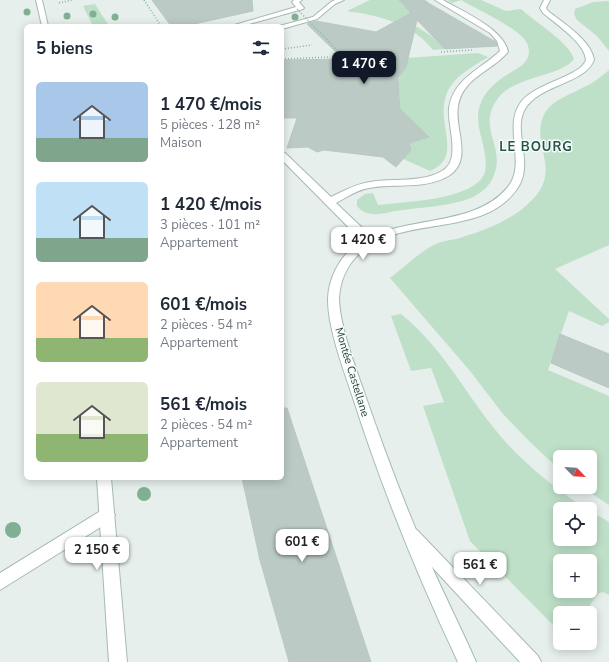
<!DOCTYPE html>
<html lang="fr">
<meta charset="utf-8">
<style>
:root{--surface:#fff;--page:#f6f6f7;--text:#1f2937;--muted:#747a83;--accent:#111827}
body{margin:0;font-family:"Nunito Sans",sans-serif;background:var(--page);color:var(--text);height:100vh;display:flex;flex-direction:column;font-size:15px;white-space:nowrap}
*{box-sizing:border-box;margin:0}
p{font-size:13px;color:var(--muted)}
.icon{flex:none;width:22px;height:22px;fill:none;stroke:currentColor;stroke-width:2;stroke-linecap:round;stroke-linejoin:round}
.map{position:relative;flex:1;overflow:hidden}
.sheet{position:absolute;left:24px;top:24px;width:260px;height:456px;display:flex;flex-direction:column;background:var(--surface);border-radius:6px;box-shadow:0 2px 10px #0003}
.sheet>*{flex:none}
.needle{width:26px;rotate:115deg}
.controls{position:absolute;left:553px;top:450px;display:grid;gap:8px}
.controls a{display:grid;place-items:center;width:44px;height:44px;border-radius:6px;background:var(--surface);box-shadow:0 2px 10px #0003;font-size:20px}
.price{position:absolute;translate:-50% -34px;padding:0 9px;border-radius:8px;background:#fff;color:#222;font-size:13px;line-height:26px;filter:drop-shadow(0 1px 2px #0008)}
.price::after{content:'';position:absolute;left:50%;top:24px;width:12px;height:9px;margin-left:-6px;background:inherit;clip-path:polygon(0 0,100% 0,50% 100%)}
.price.current{background:var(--accent);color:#fff}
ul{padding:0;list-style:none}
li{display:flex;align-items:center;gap:12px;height:100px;padding:0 12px}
li span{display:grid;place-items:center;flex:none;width:112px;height:80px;border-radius:6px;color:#555}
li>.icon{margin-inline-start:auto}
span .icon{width:48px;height:48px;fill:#fffc;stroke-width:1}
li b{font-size:17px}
h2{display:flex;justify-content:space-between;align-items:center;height:48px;padding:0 12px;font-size:17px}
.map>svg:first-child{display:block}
</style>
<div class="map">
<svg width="609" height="662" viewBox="0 0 609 662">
<rect width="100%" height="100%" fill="#e6efeb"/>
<g fill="#bfe0c8" fill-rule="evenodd">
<path d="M370 0H426L429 3 401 19C418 26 432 35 445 49L433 50C417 29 391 19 365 14 359 12 353 13 347 11Z"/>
<path d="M448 0H481L506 11 521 9C534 21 570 43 574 59 560 77 516 76 499 97 476 126 504 145 495 172 492 184 482 193 471 198 448 207 420 207 396 211 389 212 380 215 372 214 365 213 361 211 357 206V200L365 194 373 193 378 205C403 202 466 200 482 178 487 171 486 163 485 155 483 138 474 122 480 105 486 87 503 77 518 68 528 62 533 51 525 40 514 26 478 10 461 0L452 3Z"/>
<path d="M609 1V51L597 36 577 20 574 14 575 9 593 2Z"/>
<path d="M95 4 109 26H93L83 6Z"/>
<path d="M478 53 488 57C472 67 452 77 446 96 436 125 464 157 430 171L401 158 400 152 411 151C405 130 396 106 398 84 399 73 406 71 406 58Z"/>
<path d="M609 70V245L555 269 609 319V322L602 326 569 311 548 370 609 396V505L581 487H590V457H560V470L530 442 503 414 470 371 390 278C402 269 421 251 434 245 441 241 452 240 460 238 486 230 513 220 532 200 564 168 527 142 546 111 554 99 572 94 584 87 593 83 601 77 609 70Z"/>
<path d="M401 314C440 345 463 389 493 427 519 460 552 486 586 509H560V539H590V511L609 522V595L603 592 599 593 584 613H560V632L470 541 423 406 444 402 431 368 411 371 391 316ZM560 561H590V591H560Z"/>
</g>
<g fill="#bbcac4" stroke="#b8c9c2">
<path d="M152 0H252L253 11 185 26H171Z"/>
<path d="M399 0H423L496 42 497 46 445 49 417 20 406 67 398 78 399 99 400 109 429 137 409 143 411 150 396 167 383 157 324 150 317 152 308 147 287 148 297 118H282V60L343 59 307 24 316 21 376 32 411 13Z"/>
<path d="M560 334 609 354V388L551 363Z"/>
<path d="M282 408H287L371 662H289L260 560 242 478H282Z"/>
</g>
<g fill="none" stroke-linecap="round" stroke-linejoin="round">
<g stroke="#a8b8b2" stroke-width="2">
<g id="lane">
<path d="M335 0H344L335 4 317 19 282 29V26H279L313 17 331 2Z"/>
<path d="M435 0H443C462 11 504 29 508 52 491 72 463 77 458 106 454 128 473 159 450 175 427 190 395 183 369 188 357 190 347 197 336 203L374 239 375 242 374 245H366L282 160V152L285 153 331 197C343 191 356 184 370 182 393 178 421 183 442 171 462 160 447 126 449 108 453 79 481 69 500 51L497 41 490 33Z"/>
</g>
</g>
<g stroke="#a8b8b2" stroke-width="2">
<g id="street">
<path d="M294 0H302L299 2 304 8 303 9 242 26H231L296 7 292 2Z"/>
<path d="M107 507 112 510 115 515 112 520 0 590V573Z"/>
<path d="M412 527 417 530 538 656 541 662H520L407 540 404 535 407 530Z"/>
</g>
</g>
<g stroke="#a4bbb3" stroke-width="2">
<g id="secondary">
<path d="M36 0H42L48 26H42Z"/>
<path d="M544 0H550L546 8 548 11C562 22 592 41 594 60 585 84 540 84 525 109 512 131 535 164 517 189 482 240 398 213 357 256 346 267 340 282 339 298 339 323 355 366 363 389 382 444 402 498 425 551 441 589 460 625 476 662H458C417 575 381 486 352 395 343 368 328 328 328 300 328 280 339 257 356 245 400 214 473 229 507 188 528 164 502 127 521 102 535 83 580 77 586 60 585 43 556 24 543 13L540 8Z"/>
<path d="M97 478H111L127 662H109Z"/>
</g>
</g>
<g stroke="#86b3a5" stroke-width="1.5" stroke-dasharray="1 2" stroke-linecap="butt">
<path d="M144 0 161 26"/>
<path d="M59 3 72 0"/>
<path d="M282 49 312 45"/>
<path d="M441 52 472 50"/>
<path d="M282 59 328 57"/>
</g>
<use href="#lane" fill="#fff" fill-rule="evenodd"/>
<use href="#street" fill="#fff" fill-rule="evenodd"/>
<use href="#secondary" fill="#fff" fill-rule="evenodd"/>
<path stroke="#86b3a5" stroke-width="1.5" stroke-dasharray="1 2" stroke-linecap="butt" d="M297 9 337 50"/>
</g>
<g fill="#80af93">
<circle cx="27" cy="12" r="3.5"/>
<circle cx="93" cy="14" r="3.5"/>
<circle cx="67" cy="16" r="3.5"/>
<circle cx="115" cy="17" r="3.5"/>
<circle cx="295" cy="17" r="3.5"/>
<circle cx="144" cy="494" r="7"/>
<circle cx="13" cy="530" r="8"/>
</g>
<g text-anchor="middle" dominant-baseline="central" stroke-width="3" stroke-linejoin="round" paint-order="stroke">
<g font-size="11" fill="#24423a" stroke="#f7fbf9">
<text transform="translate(352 372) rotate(73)">Montée Castellane</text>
</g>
<g font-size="13" font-weight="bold" letter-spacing="1" fill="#1f5548" stroke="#f7fbf9">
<text x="536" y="147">LE BOURG</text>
</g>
</g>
</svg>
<div class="controls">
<a><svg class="needle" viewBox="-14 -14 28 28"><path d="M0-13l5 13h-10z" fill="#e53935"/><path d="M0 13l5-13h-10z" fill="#747a83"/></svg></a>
<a><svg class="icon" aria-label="locate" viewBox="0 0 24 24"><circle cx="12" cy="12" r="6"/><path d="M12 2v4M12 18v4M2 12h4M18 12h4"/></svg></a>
<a>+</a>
<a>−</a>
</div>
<b class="price current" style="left:364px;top:85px">1 470 €</b>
<b class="price" style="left:363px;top:261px">1 420 €</b>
<b class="price" style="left:302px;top:563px">601 €</b>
<b class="price" style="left:97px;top:571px">2 150 €</b>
<b class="price" style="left:480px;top:586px">561 €</b>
<section class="sheet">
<h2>5 biens<svg class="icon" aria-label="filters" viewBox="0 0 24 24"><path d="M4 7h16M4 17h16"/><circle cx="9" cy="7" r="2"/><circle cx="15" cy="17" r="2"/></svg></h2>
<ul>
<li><span style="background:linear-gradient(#a9c7e8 70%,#7fa58c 0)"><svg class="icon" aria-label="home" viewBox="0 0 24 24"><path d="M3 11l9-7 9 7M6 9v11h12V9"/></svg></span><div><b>1 470 €/mois</b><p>5 pièces · 128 m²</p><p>Maison</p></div></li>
<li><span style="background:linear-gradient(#bfe0f5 70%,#7fa58c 0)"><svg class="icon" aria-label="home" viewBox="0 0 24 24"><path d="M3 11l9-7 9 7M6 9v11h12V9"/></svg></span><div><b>1 420 €/mois</b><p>3 pièces · 101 m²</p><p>Appartement</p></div></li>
<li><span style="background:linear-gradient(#ffd9b3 70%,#8fb573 0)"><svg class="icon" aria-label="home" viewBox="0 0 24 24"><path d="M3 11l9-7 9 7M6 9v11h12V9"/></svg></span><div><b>601 €/mois</b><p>2 pièces · 54 m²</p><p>Appartement</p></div></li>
<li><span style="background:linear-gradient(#dfe7d0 65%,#8fb573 0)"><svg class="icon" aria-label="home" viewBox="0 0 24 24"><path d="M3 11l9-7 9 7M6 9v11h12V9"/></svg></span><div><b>561 €/mois</b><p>2 pièces · 54 m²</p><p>Appartement</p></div></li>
</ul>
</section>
</div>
